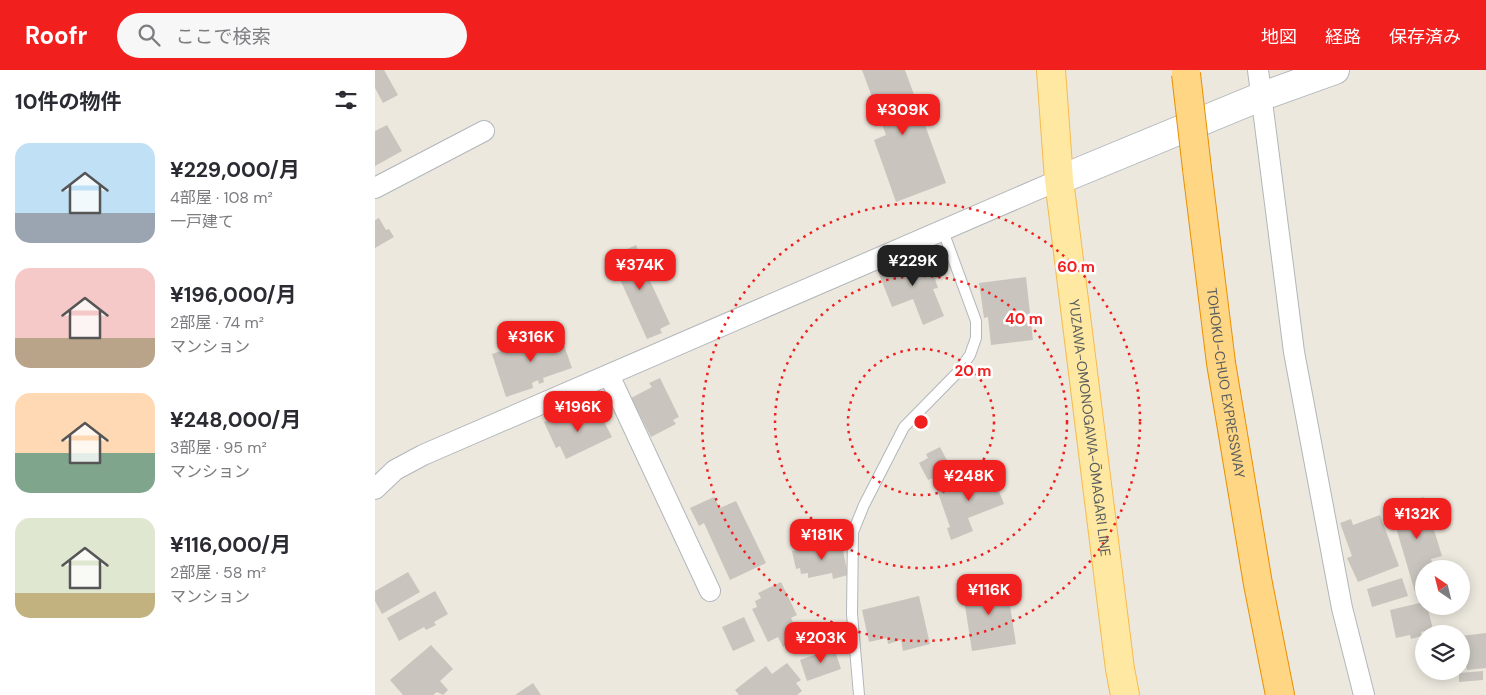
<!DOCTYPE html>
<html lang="ja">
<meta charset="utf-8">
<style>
:root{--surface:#fff;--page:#f7f7f7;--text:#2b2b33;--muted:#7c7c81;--accent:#f21f1f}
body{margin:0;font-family:"DM Sans","Noto Sans JP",sans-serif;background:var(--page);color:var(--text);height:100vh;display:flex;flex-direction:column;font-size:19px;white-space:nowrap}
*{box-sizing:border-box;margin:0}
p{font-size:16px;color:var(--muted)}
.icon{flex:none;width:28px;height:28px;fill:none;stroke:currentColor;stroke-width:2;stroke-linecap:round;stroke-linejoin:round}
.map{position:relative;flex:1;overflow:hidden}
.side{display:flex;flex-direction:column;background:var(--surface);width:375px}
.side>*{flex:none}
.needle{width:32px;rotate:325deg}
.controls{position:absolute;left:1040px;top:490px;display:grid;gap:10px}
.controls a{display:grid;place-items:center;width:55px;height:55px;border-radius:50%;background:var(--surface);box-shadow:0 2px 12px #0003;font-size:25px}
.price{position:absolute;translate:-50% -42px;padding:0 11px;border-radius:10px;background:var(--accent);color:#fff;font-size:16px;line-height:32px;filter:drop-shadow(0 1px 2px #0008)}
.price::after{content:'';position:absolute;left:50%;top:30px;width:15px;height:11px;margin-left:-8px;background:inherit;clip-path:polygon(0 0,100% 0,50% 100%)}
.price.on{background:#222;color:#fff}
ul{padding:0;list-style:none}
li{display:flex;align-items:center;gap:15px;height:125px;padding:0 15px}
li span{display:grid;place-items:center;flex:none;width:140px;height:100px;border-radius:15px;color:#555}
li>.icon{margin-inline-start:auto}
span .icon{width:60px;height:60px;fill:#fffc;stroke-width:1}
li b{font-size:21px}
h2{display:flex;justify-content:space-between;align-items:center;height:60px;padding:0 15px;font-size:21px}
header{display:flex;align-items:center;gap:30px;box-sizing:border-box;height:70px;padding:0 25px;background:var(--accent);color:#fff}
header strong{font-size:24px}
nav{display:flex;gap:28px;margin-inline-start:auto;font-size:18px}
.search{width:350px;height:45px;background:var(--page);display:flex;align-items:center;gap:12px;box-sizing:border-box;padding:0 18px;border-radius:28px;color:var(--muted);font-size:19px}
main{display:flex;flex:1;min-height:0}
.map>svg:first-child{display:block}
</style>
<header>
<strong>Roofr</strong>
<div class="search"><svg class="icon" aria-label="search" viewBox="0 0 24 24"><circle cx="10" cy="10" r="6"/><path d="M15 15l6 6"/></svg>ここで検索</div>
<nav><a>地図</a><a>経路</a><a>保存済み</a></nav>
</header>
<main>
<section class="side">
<h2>10件の物件<svg class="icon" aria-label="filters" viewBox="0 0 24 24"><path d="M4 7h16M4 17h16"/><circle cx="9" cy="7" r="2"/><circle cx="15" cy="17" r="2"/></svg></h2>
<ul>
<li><span style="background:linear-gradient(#bfe0f5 70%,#9aa5b1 0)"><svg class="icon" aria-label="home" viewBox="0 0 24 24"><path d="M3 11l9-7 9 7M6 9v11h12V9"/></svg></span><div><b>¥229,000/月</b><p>4部屋 · 108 m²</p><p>一戸建て</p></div></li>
<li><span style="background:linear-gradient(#f6c9c9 70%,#b9a48a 0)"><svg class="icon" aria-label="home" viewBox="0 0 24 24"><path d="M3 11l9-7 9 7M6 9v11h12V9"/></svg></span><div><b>¥196,000/月</b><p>2部屋 · 74 m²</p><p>マンション</p></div></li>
<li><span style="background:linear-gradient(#ffd9b3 60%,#7fa58c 0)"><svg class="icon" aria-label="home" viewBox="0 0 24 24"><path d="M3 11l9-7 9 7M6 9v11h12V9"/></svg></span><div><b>¥248,000/月</b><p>3部屋 · 95 m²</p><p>マンション</p></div></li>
<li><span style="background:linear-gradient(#dfe7d0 75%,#c2b280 0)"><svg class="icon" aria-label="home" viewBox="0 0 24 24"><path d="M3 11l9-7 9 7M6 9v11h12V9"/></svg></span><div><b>¥116,000/月</b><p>2部屋 · 58 m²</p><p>マンション</p></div></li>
</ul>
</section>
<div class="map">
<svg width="1111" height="625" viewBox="0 0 1111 625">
<rect width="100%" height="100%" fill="#ece8de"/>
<g fill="#c9c5be">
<path d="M0 0H9L23 25 8 33 0 18Z"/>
<path d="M487 0H530L571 113 521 132 499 70 511 65Z"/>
<path d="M12 55 27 81 0 96V61Z"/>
<path d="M4 148 11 160 14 159 19 167 0 178V150Z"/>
<path d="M261 175 265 186 269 184 275 198 270 200 295 254 285 259 287 263 272 269 235 187Z"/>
<path d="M546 183 553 201 563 197 566 206 560 209 563 218 558 219 569 246 548 255 538 229 517 237 502 199 513 194 516 201 524 198 521 192Z"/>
<path d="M651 207 658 270 616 275 613 247 609 248 604 213Z"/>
<path d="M184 261 197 298 168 308 169 312 164 314 163 310 157 313 158 318 131 327 117 284Z"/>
<path d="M285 308 304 347 298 350 301 354 276 367 256 328 277 317 274 313Z"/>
<path d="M223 340 237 367 191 389 185 376 181 378 169 352 186 344 190 353 210 343 211 346Z"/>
<path d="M565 377 580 406 563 415 559 408 553 410 544 393 553 388 551 384Z"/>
<path d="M616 400 629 434 593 448 598 461 576 470 572 458 575 457 562 420Z"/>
<path d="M339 427 345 438 361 431 391 493 355 510 329 453 324 456 315 438Z"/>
<path d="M1049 427 1067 486 1056 489 1059 499H1049V527L1042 529 1015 437Z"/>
<path d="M1005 445 1024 496 983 512 972 488 977 486 965 453 976 449 978 455Z"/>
<path d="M466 471 473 505 458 509 457 503 433 508V503L426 504 425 498 421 499 417 481Z"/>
<path d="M33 502 45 522 7 544 0 531V521Z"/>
<path d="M1027 508 1033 526 997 537 992 519Z"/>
<path d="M631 510 641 574 597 581 587 517Z"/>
<path d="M406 512 422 545 416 548 423 562 425 561 428 567 408 577 403 567 393 572 377 539 382 537 380 531 386 528 383 523Z"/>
<path d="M60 521 73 544 59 552 61 555 51 560 49 557 24 571 12 548Z"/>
<path d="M544 526 555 574 528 581 526 570 513 574 512 568 494 572 487 540Z"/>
<path d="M1049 532V536H1052L1058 559 1046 562 1047 566 1036 569 1035 565 1021 568 1015 540Z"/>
<path d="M369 547 380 571 358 581 347 557Z"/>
<path d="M1111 563V598L1092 600 1090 587H1087L1086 566Z"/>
<path d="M56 575 78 599 65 611 73 620 68 625 62 622 58 625H28L15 610Z"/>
<path d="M459 578 466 599 432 611 425 590Z"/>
<path d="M412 593 426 610 421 613 427 621 422 625H364L360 620 391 596 397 604Z"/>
<path d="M1108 601V610L1084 612V603Z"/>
<path d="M158 613 166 625H140Z"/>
</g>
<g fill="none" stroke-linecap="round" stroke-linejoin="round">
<g stroke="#b2b6bb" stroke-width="12">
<path id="lane" d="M484 625 477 544 478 462 489 435 529 357 582 303 595 285 601 268V251L568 161"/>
</g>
<g stroke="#b2b6bb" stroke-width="22">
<g id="street">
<path d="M883 0 919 282 967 538 989 625"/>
<path d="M0 118 109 61"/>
<path d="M234 305 335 521"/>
<path d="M0 419 20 400 48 385 684 110"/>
</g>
</g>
<g stroke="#b3b7bd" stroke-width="30">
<path id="secondary" d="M684 110 885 27 960 0"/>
</g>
<g stroke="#f8ba4b" stroke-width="30">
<g id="primary">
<path id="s1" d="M676 0 684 110 745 599 750 625"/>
</g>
</g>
<g stroke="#eb8f00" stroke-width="30">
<g id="highway">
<path id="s2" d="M822 99 846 293 883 514 905 625"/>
</g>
</g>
<use href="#lane" stroke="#fff" stroke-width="10"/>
<use href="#street" stroke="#fff" stroke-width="20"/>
<use href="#secondary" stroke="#fff" stroke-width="28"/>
<use href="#primary" stroke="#ffe8a1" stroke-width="28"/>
<use href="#highway" stroke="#ffd683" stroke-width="28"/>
<g stroke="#eb8f00" stroke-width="30" stroke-linecap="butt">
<path id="highway-bridge" d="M811 4 822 99"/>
</g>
<use href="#highway-bridge" stroke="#ffd683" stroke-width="28"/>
</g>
<g fill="none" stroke="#f21f1f" stroke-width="2.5" stroke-dasharray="2.5 5">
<circle cx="546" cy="352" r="73"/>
<circle cx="546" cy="352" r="146"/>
<circle cx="546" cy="352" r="219"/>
</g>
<g text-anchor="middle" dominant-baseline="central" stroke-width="5" stroke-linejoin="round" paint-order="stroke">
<g font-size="14" fill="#585d61" stroke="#fff">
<text stroke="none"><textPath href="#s2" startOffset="216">TOHOKU-CHUO EXPRESSWAY</textPath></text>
<text stroke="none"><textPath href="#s1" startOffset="360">YUZAWA-OMONOGAWA-ŌMAGARI LINE</textPath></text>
</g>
</g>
<circle cx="546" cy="352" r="8" fill="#f21f1f" stroke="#fff" stroke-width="2.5"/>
<g font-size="15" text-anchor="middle" font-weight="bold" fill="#f21f1f" stroke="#fff" stroke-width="5" stroke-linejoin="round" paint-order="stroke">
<text x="701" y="202">60 m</text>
<text x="649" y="254">40 m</text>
<text x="598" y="306">20 m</text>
</g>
</svg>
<div class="controls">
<a><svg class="needle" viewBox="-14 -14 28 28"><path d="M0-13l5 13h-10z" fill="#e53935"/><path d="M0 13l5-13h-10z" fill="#7c7c81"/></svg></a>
<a><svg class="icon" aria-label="layers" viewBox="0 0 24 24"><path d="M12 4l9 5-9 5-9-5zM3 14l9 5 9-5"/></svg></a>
</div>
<b class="price" style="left:528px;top:66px">¥309K</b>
<b class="price on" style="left:538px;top:217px">¥229K</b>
<b class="price" style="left:265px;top:221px">¥374K</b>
<b class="price" style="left:156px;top:293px">¥316K</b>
<b class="price" style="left:203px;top:363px">¥196K</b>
<b class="price" style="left:594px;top:432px">¥248K</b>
<b class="price" style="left:1042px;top:470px">¥132K</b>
<b class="price" style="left:447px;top:491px">¥181K</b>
<b class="price" style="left:614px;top:546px">¥116K</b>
<b class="price" style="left:446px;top:594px">¥203K</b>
</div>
</main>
